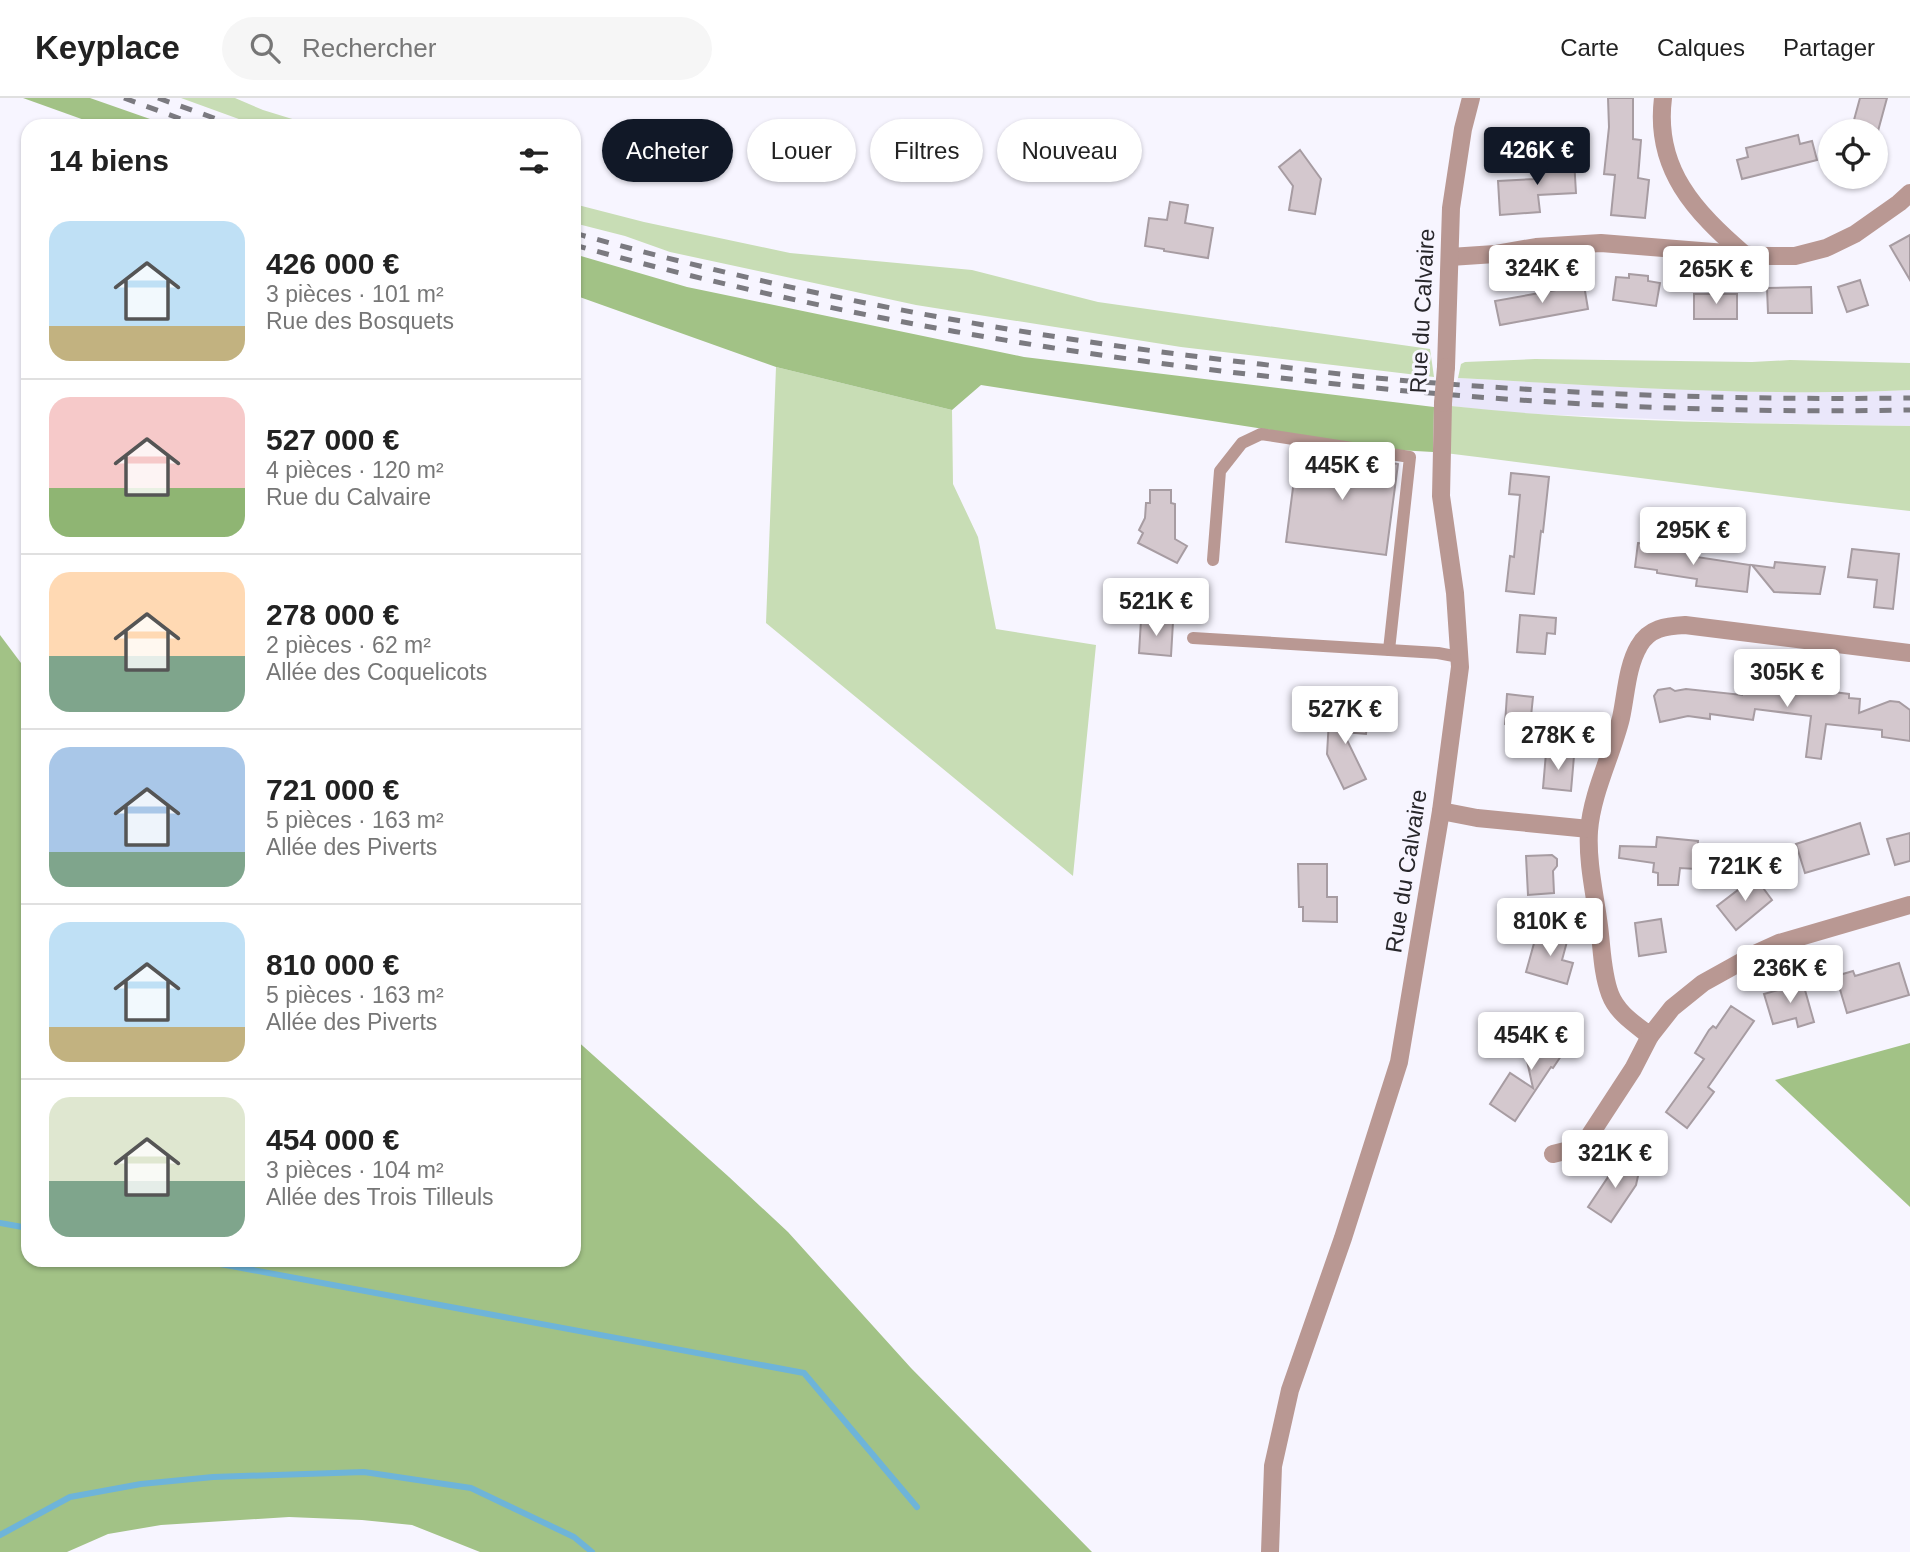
<!DOCTYPE html>
<html lang="fr">
<meta charset="utf-8">
<style>
:root{--surface:#fff;--page:#f6f6f6;--text:#222;--muted:#767676;--line:#e0e0e0;--accent:#111827}
body{margin:0;font-family:Helvetica,sans-serif;background:var(--page);color:var(--text);height:100vh;display:flex;flex-direction:column;font-size:26px;white-space:nowrap}
*{box-sizing:border-box;margin:0}
p{font-size:23px;color:var(--muted)}
.icon{flex:none;width:38px;height:38px;fill:none;stroke:currentColor;stroke-width:2;stroke-linecap:round;stroke-linejoin:round}
.map{position:relative;flex:1;overflow:hidden}
.sheet{position:absolute;left:21px;top:21px;width:560px;height:1148px;display:flex;flex-direction:column;background:var(--surface);border-radius:21px;box-shadow:0 2px 5px #0004}
.sheet>*{flex:none}
.banner{position:absolute;left:602px;top:21px;width:665px;height:63px;display:flex;gap:14px}
.controls{position:absolute;left:1818px;top:21px;display:grid;gap:14px}
.controls a{display:grid;place-items:center;width:70px;height:70px;border-radius:50%;background:var(--surface);box-shadow:0 2px 5px #0004;font-size:35px}
.price{position:absolute;translate:-50% -60px;padding:0 16px;border-radius:7px;background:#fff;color:#222;font-size:23px;line-height:46px;filter:drop-shadow(0 2px 4px #0008)}
.price::after{content:'';position:absolute;left:50%;top:42px;width:21px;height:16px;margin-left:-10px;background:inherit;clip-path:polygon(0 0,100% 0,50% 100%)}
.price.selected{background:var(--accent);color:#fff}
ul{padding:0;list-style:none}
li{display:flex;align-items:center;gap:21px;height:175px;padding:0 28px}
li+li{border-top:2px solid var(--line)}
li span{display:grid;place-items:center;flex:none;width:196px;height:140px;border-radius:21px;color:#555}
li>.icon{margin-inline-start:auto}
span .icon{width:84px;height:84px;fill:#fffc;stroke-width:1}
li b{font-size:30px}
h2{display:flex;justify-content:space-between;align-items:center;height:84px;padding:0 28px;font-size:30px}
.tag{padding:0 24px;border-radius:32px;background:var(--surface);box-shadow:0 2px 5px #0004;font-size:24px;line-height:63px}
.tag.selected{background:var(--accent);color:#fff}
header{display:flex;align-items:center;gap:42px;box-sizing:border-box;height:98px;padding:0 35px;background:var(--surface);border-bottom:2px solid var(--line)}
header strong{font-size:33px}
nav{display:flex;gap:38px;margin-inline-start:auto;font-size:24px}
.search{width:490px;height:63px;background:var(--page);display:flex;align-items:center;gap:18px;box-sizing:border-box;padding:0 24px;border-radius:38px;color:var(--muted);font-size:26px}
.map>svg:first-child{display:block}
</style>
<header>
<strong>Keyplace</strong>
<div class="search"><svg class="icon" aria-label="search" viewBox="0 0 24 24"><circle cx="10" cy="10" r="6"/><path d="M15 15l6 6"/></svg>Rechercher</div>
<nav><a>Carte</a><a>Calques</a><a>Partager</a></nav>
</header>
<div class="map">
<svg width="1910" height="1454" viewBox="0 0 1910 1454">
<rect width="100%" height="100%" fill="#f7f5ff"/>
<path fill="#eae7fa" d="M1458 280 1641 290 1780 294 1910 292V328L1751 325 1512 315 1451 308Z"/>
<g fill="#c8ddb5">
<path d="M181 0H235L263 12 315 28H258Z"/>
<path d="M574 106 644 124 790 155 972 172 1098 204 1430 251 1434 279 1181 249 916 207 670 154 625 138 574 125Z"/>
<path d="M1535 261 1752 264 1790 262 1910 265V292C1760 299 1608 288 1458 280L1461 266 1465 264Z"/>
<path d="M776 269 952 312 953 386 978 439 996 531 1096 547 1073 778 766 525Z"/>
<path d="M1451 308C1603 325 1757 325 1910 328V413C1755 396 1600 374 1445 355Z"/>
</g>
<g fill="#a2c286">
<path d="M23 0H90L170 28H101Z"/>
<path d="M574 156 687 189 1024 259 1434 309 1433 354 1398 352 981 287 952 312 776 269 574 197Z"/>
<path d="M0 537 24 569 28 572V1162H574V940L729 1079 788 1134 911 1270 1092 1454H480L412 1427 362 1422 289 1419 161 1427 108 1436 67 1454H0Z"/>
<path d="M1910 945V1109L1775 982Z"/>
</g>
<g fill="none" stroke-linecap="round" stroke-linejoin="round">
<g stroke="#6eb4d9" stroke-width="6">
<path d="M0 1125 28 1130"/>
<path d="M199 1162 804 1275 917 1409"/>
<path d="M0 1437 70 1399 141 1386 213 1379 364 1374 471 1390 574 1439 592 1454"/>
</g>
</g>
<g fill="#d4c8ce" stroke="#a79ca2" stroke-width="2">
<path d="M1608 0H1633V41L1641 42 1638 80 1649 82 1645 120 1611 117 1615 77 1604 76 1609 29Z"/>
<path d="M1860 0H1887L1878 33H1851Z"/>
<path d="M1798 37 1800 46 1812 43 1817 62 1742 81 1737 62 1748 59 1746 50Z"/>
<path d="M1300 52 1321 81 1315 116 1289 112 1293 88 1279 69Z"/>
<path d="M1574 61 1576 95 1538 97 1540 114 1500 117 1498 83 1535 81 1533 64Z"/>
<path d="M1170 104 1188 107 1185 125 1213 130 1208 160 1164 153V151L1145 148 1149 120 1167 122Z"/>
<path d="M1910 137V182L1890 148Z"/>
<path d="M1629 176 1648 178V183L1660 185 1656 208 1613 202 1616 179 1629 180Z"/>
<path d="M1860 182 1868 207 1847 214 1838 189Z"/>
<path d="M1584 187 1588 211 1500 227 1495 203Z"/>
<path d="M1811 189 1812 215H1768L1767 190Z"/>
<rect x="1694" y="196" width="43" height="25"/>
<path d="M1298 351 1398 366 1386 457 1286 444Z"/>
<path d="M1511 375 1549 379 1543 434 1541 433 1534 496 1506 493 1510 458 1514 459 1520 397 1509 396Z"/>
<path d="M1150 392H1171V405L1175 406V441L1187 448 1177 465 1138 445 1143 435 1139 432 1145 420 1146 405H1150Z"/>
<path d="M1638 445 1691 451 1690 458 1750 467 1747 494 1696 488 1697 481 1657 475V472L1635 469Z"/>
<path d="M1852 451 1899 456 1893 511 1874 509 1877 482 1848 479Z"/>
<path d="M1775 464 1825 469 1820 496 1774 494 1752 467 1774 470Z"/>
<path d="M1520 517 1556 520 1555 536 1547 535 1545 556 1517 554Z"/>
<path d="M1141 522 1173 524 1171 558 1139 555Z"/>
<path d="M1746 567 1759 585 1849 596V600L1860 601 1859 615 1890 603 1899 604 1910 612V643L1882 639V632L1826 626 1821 661 1806 659 1811 618 1755 611 1753 622 1710 616V621L1688 618 1660 624 1654 598 1658 592 1670 590 1675 593 1686 591 1742 597Z"/>
<path d="M1507 596 1533 599 1530 628 1505 626Z"/>
<path d="M1330 605 1334 614 1368 616 1366 636 1343 634 1366 681 1344 691 1327 656Z"/>
<path d="M1546 655 1574 658 1571 693 1543 690Z"/>
<path d="M1860 725 1869 756 1805 775 1796 746Z"/>
<path d="M1910 735V763L1895 767 1887 741Z"/>
<path d="M1657 739 1698 743 1696 771 1680 770 1678 787H1658V775L1653 774 1654 765 1619 760 1620 748 1656 749Z"/>
<path d="M1552 757 1557 761V768L1553 773 1554 795 1528 797 1526 758Z"/>
<path d="M1298 766H1327V799H1337V824L1303 823V809H1299Z"/>
<path d="M1755 779 1772 802 1736 832 1717 808Z"/>
<path d="M1661 821 1666 854 1639 858 1635 825Z"/>
<path d="M1538 831 1568 840 1562 862 1573 865 1567 886 1526 874Z"/>
<path d="M1899 865 1909 897 1847 915 1836 878 1853 873 1855 878Z"/>
<path d="M1803 885 1814 924 1798 929 1796 920 1773 926 1764 896Z"/>
<path d="M1731 908 1754 923 1708 989 1714 994 1687 1030 1666 1014 1704 961 1695 955 1709 932 1713 928 1716 930Z"/>
<path d="M1545 925 1571 943 1553 970 1551 969 1515 1023 1490 1006 1510 975 1533 990 1525 954Z"/>
<path d="M1613 1062 1640 1069 1636 1087 1611 1124 1588 1109 1610 1076Z"/>
</g>
<g fill="none" stroke-linecap="round" stroke-linejoin="round">
<g stroke="#b99893" stroke-width="12">
<path d="M1213 462 1220 373 1242 345 1261 336 1410 359 1389 552"/>
<path d="M1193 540 1438 555 1459 559"/>
</g>
<g stroke="#b99893" stroke-width="18">
<path d="M1663 0C1654 71 1695 114 1745 157"/>
<path d="M1450 159 1495 156 1536 149 1601 145 1763 158H1795L1826 150 1855 136 1899 105 1910 95"/>
<path d="M1446 269 1451 110 1463 31 1471 0"/>
<path d="M1910 555 1685 527C1666 528 1649 530 1639 548 1627 568 1626 597 1621 620 1612 657 1592 694 1589 733 1587 764 1595 797 1599 828 1602 850 1602 875 1610 896 1617 915 1635 926 1650 938L1672 910 1703 885 1757 855 1779 845 1910 807"/>
<path d="M1441 713 1477 720 1589 731"/>
<path d="M1553 1056 1577 1050 1586 1043 1633 971 1650 938"/>
<path d="M1270 1454 1273 1368 1290 1292 1343 1140 1399 964 1441 713 1460 569 1455 495 1441 398 1443 305"/>
</g>
<g stroke="#7b7a80" stroke-width="5" stroke-dasharray="12 12" stroke-linecap="butt">
<path d="M124 0 200 28"/>
<path d="M158 0 236 28"/>
<path d="M574 135C798 198 1028 240 1260 266 1314 273 1368 280 1422 284 1584 297 1747 302 1910 300"/>
<path d="M574 147C803 211 1037 253 1273 279 1486 304 1696 316 1910 312"/>
</g>
<path stroke="#b99893" stroke-width="18" d="M1443 305 1446 269"/>
</g>
<g text-anchor="middle" dominant-baseline="central" stroke-width="6" stroke-linejoin="round" paint-order="stroke">
<g font-size="23" fill="#28272b" stroke="#f7f5ff">
<text transform="translate(1422 213) rotate(-87)">Rue du Calvaire</text>
<text transform="translate(1406 773) rotate(-81)">Rue du Calvaire</text>
</g>
</g>
</svg>
<div class="controls">
<a><svg class="icon" aria-label="locate" viewBox="0 0 24 24"><circle cx="12" cy="12" r="6"/><path d="M12 2v4M12 18v4M2 12h4M18 12h4"/></svg></a>
</div>
<b class="price selected" style="left:1537px;top:89px">426K €</b>
<b class="price" style="left:1542px;top:207px">324K €</b>
<b class="price" style="left:1716px;top:208px">265K €</b>
<b class="price" style="left:1342px;top:404px">445K €</b>
<b class="price" style="left:1693px;top:469px">295K €</b>
<b class="price" style="left:1156px;top:540px">521K €</b>
<b class="price" style="left:1787px;top:611px">305K €</b>
<b class="price" style="left:1345px;top:648px">527K €</b>
<b class="price" style="left:1558px;top:674px">278K €</b>
<b class="price" style="left:1745px;top:805px">721K €</b>
<b class="price" style="left:1550px;top:860px">810K €</b>
<b class="price" style="left:1790px;top:907px">236K €</b>
<b class="price" style="left:1531px;top:974px">454K €</b>
<b class="price" style="left:1615px;top:1092px">321K €</b>
<div class="banner">
<a class="tag selected">Acheter</a>
<a class="tag">Louer</a>
<a class="tag">Filtres</a>
<a class="tag">Nouveau</a>
</div>
<section class="sheet">
<h2>14 biens<svg class="icon" aria-label="filters" viewBox="0 0 24 24"><path d="M4 7h16M4 17h16"/><circle cx="9" cy="7" r="2"/><circle cx="15" cy="17" r="2"/></svg></h2>
<ul>
<li><span style="background:linear-gradient(#bfe0f5 75%,#c2b280 0)"><svg class="icon" aria-label="home" viewBox="0 0 24 24"><path d="M3 11l9-7 9 7M6 9v11h12V9"/></svg></span><div><b>426 000 €</b><p>3 pièces · 101 m²</p><p>Rue des Bosquets</p></div></li>
<li><span style="background:linear-gradient(#f6c9c9 65%,#8fb573 0)"><svg class="icon" aria-label="home" viewBox="0 0 24 24"><path d="M3 11l9-7 9 7M6 9v11h12V9"/></svg></span><div><b>527 000 €</b><p>4 pièces · 120 m²</p><p>Rue du Calvaire</p></div></li>
<li><span style="background:linear-gradient(#ffd9b3 60%,#7fa58c 0)"><svg class="icon" aria-label="home" viewBox="0 0 24 24"><path d="M3 11l9-7 9 7M6 9v11h12V9"/></svg></span><div><b>278 000 €</b><p>2 pièces · 62 m²</p><p>Allée des Coquelicots</p></div></li>
<li><span style="background:linear-gradient(#a9c7e8 75%,#7fa58c 0)"><svg class="icon" aria-label="home" viewBox="0 0 24 24"><path d="M3 11l9-7 9 7M6 9v11h12V9"/></svg></span><div><b>721 000 €</b><p>5 pièces · 163 m²</p><p>Allée des Piverts</p></div></li>
<li><span style="background:linear-gradient(#bfe0f5 75%,#c2b280 0)"><svg class="icon" aria-label="home" viewBox="0 0 24 24"><path d="M3 11l9-7 9 7M6 9v11h12V9"/></svg></span><div><b>810 000 €</b><p>5 pièces · 163 m²</p><p>Allée des Piverts</p></div></li>
<li><span style="background:linear-gradient(#dfe7d0 60%,#7fa58c 0)"><svg class="icon" aria-label="home" viewBox="0 0 24 24"><path d="M3 11l9-7 9 7M6 9v11h12V9"/></svg></span><div><b>454 000 €</b><p>3 pièces · 104 m²</p><p>Allée des Trois Tilleuls</p></div></li>
</ul>
</section>
</div>
